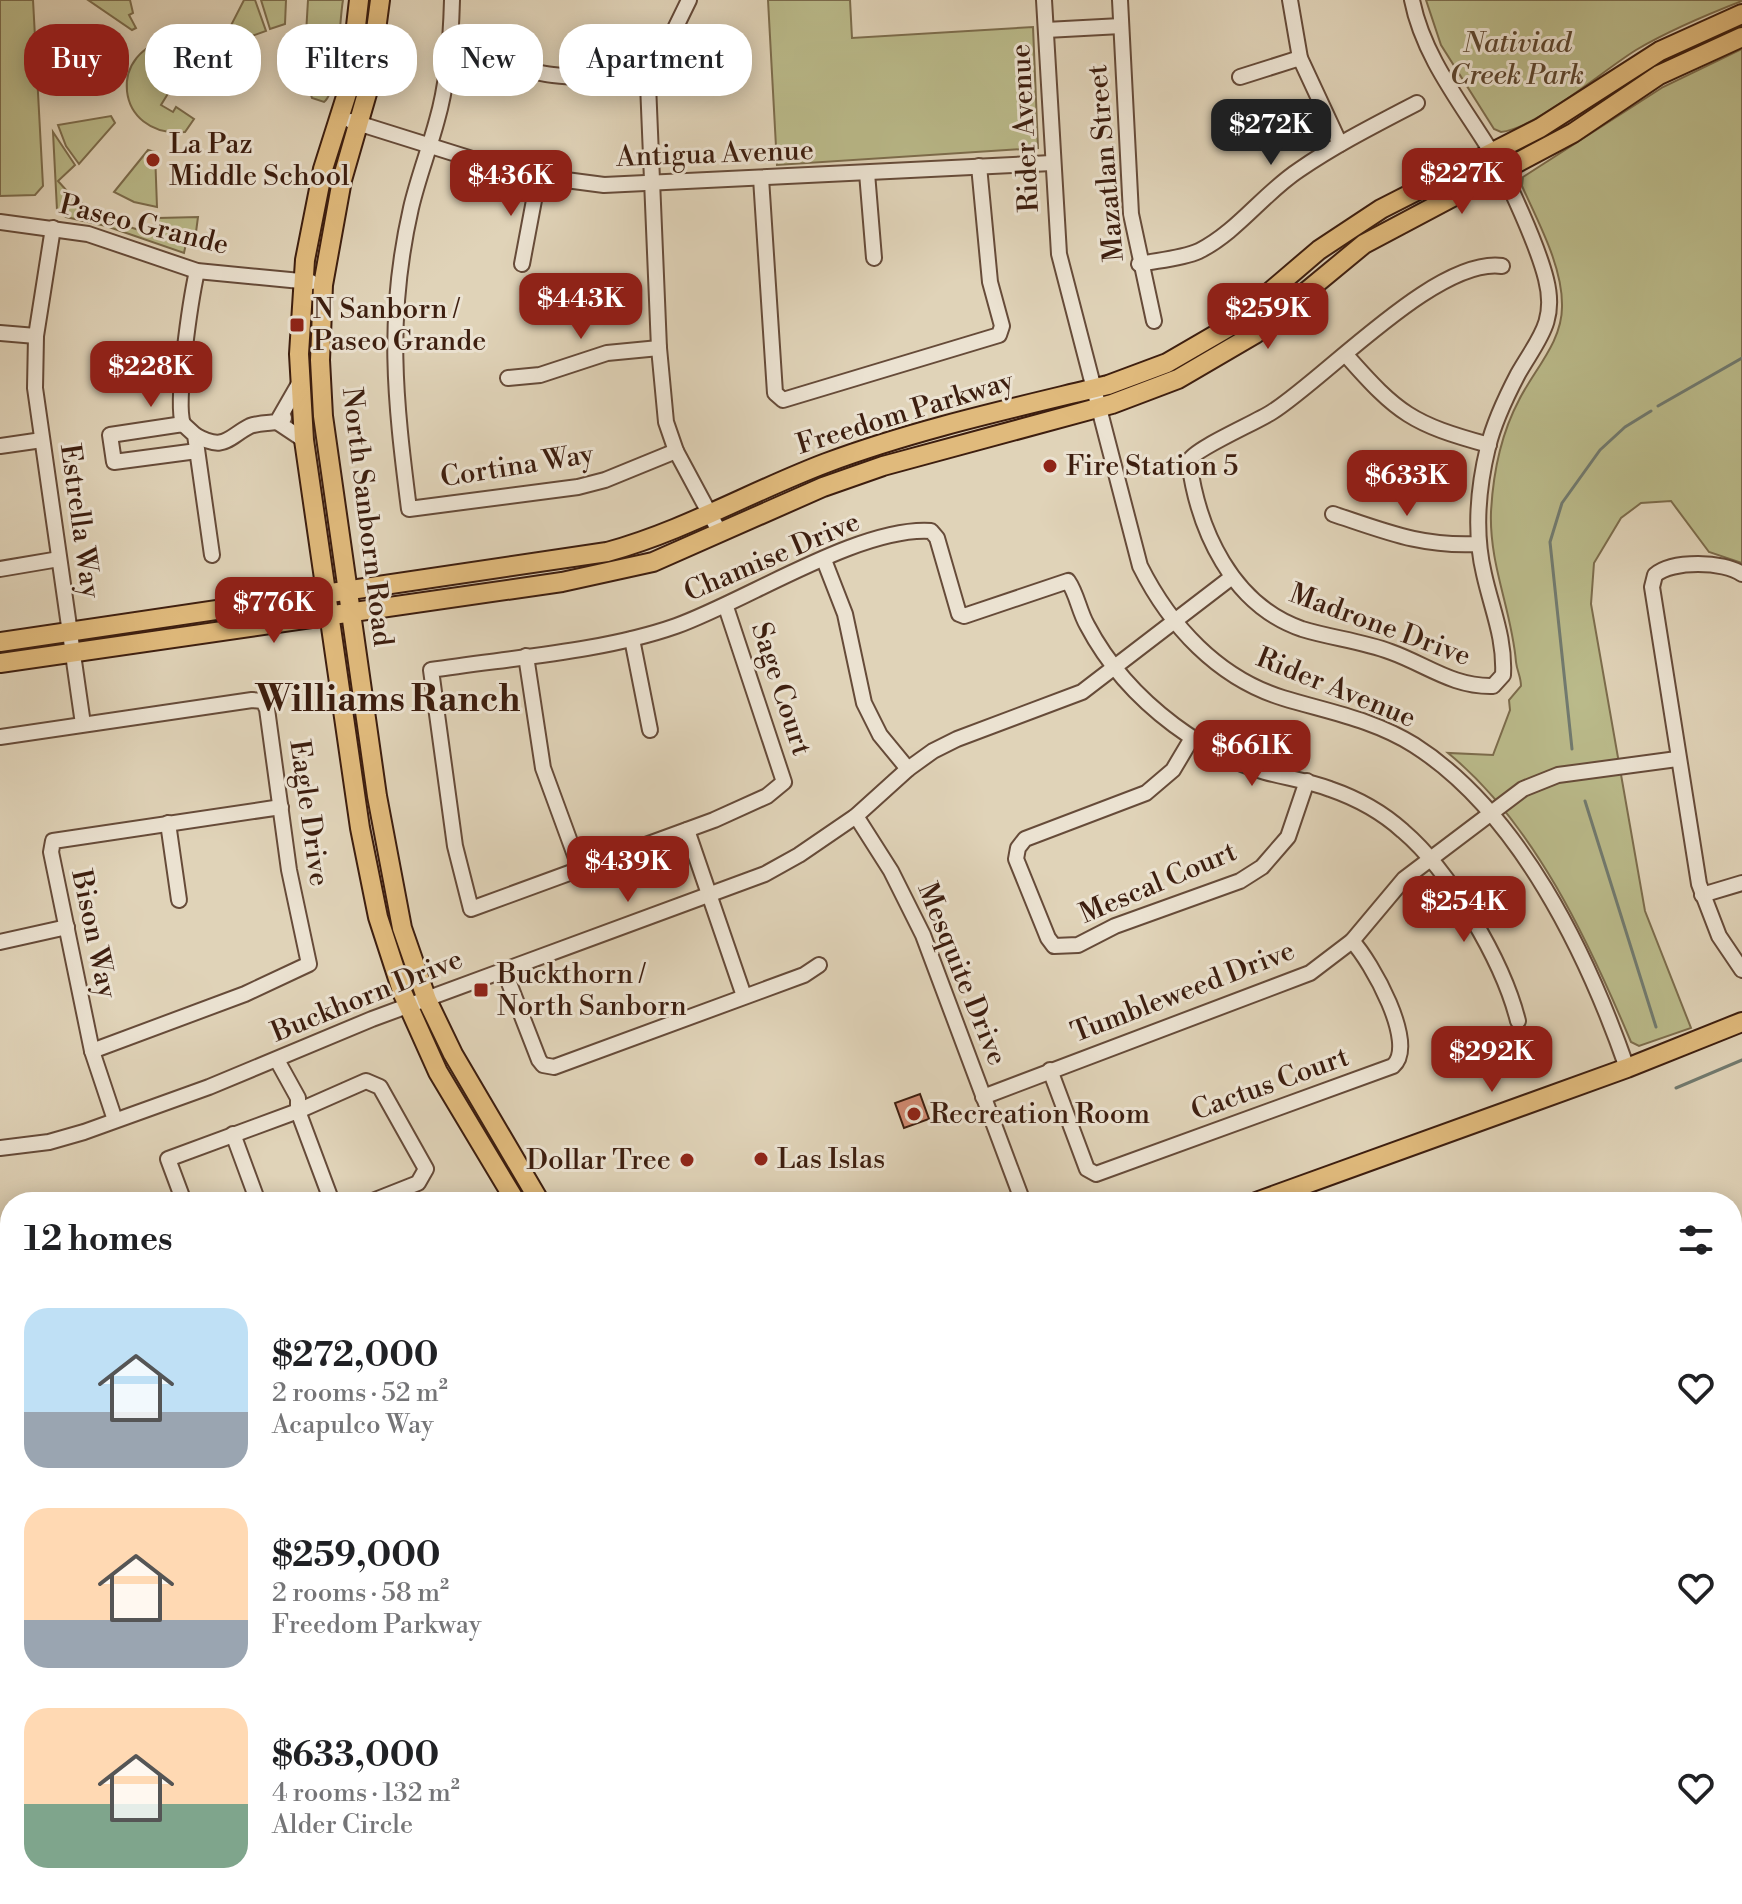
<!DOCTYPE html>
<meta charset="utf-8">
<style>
:root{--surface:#fff;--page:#f6f6f6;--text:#202124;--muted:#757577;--accent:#8f2418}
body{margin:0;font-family:"Libre Bodoni",serif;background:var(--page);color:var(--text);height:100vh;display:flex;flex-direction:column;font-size:30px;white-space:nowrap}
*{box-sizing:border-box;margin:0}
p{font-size:26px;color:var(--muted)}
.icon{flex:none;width:44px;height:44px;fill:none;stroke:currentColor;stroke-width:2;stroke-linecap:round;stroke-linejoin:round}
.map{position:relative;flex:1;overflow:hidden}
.details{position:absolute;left:0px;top:1192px;width:1742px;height:712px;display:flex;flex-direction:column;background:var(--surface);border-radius:32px 32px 0 0;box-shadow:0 4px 20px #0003}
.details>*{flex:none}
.banner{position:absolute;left:24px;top:24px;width:800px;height:72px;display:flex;gap:16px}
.price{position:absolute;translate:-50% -68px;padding:0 18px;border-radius:16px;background:var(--accent);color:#fff;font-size:26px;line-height:52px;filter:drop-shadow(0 2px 4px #0008)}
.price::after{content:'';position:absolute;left:50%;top:48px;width:24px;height:18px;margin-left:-12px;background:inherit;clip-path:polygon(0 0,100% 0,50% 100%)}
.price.on{background:#222;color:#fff}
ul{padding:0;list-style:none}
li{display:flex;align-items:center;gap:24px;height:200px;padding:0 24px}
li span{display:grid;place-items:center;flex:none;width:224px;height:160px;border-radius:24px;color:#555}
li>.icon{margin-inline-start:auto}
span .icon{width:96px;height:96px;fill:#fffc;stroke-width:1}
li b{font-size:34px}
h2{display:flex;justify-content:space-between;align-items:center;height:96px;padding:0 24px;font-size:34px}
.tag{padding:0 28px;border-radius:32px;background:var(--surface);box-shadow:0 4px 20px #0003;font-size:28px;line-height:72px}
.tag.on{background:var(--accent);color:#fff}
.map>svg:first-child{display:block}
</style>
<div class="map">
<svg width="1742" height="1904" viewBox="0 0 1742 1904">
<rect width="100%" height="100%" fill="#e0d3b8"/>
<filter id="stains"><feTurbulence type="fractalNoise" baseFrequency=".0025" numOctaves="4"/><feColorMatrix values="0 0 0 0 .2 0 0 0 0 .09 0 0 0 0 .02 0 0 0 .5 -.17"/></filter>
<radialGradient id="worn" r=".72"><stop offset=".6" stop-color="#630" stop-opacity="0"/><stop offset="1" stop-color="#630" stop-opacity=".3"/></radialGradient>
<g fill="#baba8a" stroke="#7c6c4c" stroke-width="2">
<path d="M0 0H33L43 186 35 195 0 196Z"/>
<path d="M88 0H130L133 13 129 15 136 28 132 30Z"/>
<path d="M244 0H255L266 31 229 44 224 39Z"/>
<path d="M261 0H286L285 24 270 29Z"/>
<path d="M308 0H343C339 21 339 90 324 102L312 98 308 85H303Z"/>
<path d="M768 0H850L852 38 1033 27 1038 148 777 165Z"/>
<path d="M1426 0H1742V1C1706 15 1670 30 1636 50 1602 71 1537 128 1501 132L1494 129 1441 45Z"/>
<path d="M60 39 105 70V74L52 82 54 57Z"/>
<path d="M174 39C202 43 217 59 221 86L216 92 184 70 177 80 169 76 163 78 162 85 169 92 161 105 173 112 176 107 194 119 185 132C114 139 105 47 174 39Z"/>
<path d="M1742 49V563L1709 552 1671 501 1641 503 1621 518 1594 563 1591 604 1645 911 1691 1028 1639 1046 1631 1042C1589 942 1534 823 1448 753L1493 755 1510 710 1509 700 1521 686C1521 677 1517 671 1516 662 1512 611 1489 565 1491 512 1493 474 1501 434 1519 400 1534 370 1562 342 1562 307 1563 267 1538 222 1522 186L1523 177 1663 87Z"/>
<path d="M111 116 115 123 79 164 66 146 58 125Z"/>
<path d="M53 132 75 165 58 181 67 191 64 194 68 198 71 195 104 219 155 235 158 218 198 217 195 240 187 239 184 253 106 226 66 217 57 210Z"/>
<path d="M148 150 155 152 157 207 134 202 114 192Z"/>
<path d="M0 1309 10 1334V1407L0 1411Z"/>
</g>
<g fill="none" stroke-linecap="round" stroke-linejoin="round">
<g stroke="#717a6f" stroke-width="3">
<path d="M1658 406 1742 358"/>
<path d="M1572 749 1550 542 1562 503 1600 450 1625 427 1651 411"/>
<path d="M1585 801 1656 1027"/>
<path d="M1676 1088 1742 1060"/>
</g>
</g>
<path fill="#d08971" stroke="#3d1e0f" stroke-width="2" d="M920 1094 929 1119 904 1128 895 1103Z"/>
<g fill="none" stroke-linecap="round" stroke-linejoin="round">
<g stroke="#664b39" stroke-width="18">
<g id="minor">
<path d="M452 0C451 39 448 82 437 120 429 150 418 178 411 208 386 318 395 399 409 509L578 487 605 480 676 451"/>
<path d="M689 0 648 84 659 348 666 422 676 451 720 533"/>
<path d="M1044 0 1059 254 1140 566C1170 626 1218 678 1283 698 1329 712 1372 719 1414 745 1519 812 1587 953 1627 1068"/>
<path d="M1120 0 1131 214 1154 321"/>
<path d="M1290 0 1300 58 1340 144"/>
<path d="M1412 0C1423 56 1461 103 1490 150 1508 179 1538 247 1546 279 1557 322 1538 339 1518 374 1506 397 1494 422 1488 447 1478 488 1474 532 1484 574 1492 610 1505 638 1503 675L1493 686C1453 687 1427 665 1391 652 1362 641 1331 638 1302 629 1232 605 1198 530 1189 461 1194 449 1255 423 1272 412 1327 377 1437 257 1502 266"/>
<path d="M1046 30 1121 26"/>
<path d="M664 47 715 73"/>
<path d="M449 51C485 55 518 71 553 75 586 79 616 76 648 84"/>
<path d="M1240 77 1300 58"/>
<path d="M351 121 520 174 604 185 1052 163"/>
<path d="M867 173 874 258"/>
<path d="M761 178 775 393 783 400 999 335 1002 326 990 282 979 166"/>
<path d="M0 222 88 234 197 271 311 282"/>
<path d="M53 228 36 336 35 388 83 724"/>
<path d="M522 264 538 179"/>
<path d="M1139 264C1159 260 1181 259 1199 251 1237 232 1264 193 1299 170 1337 144 1377 124 1417 103"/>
<path d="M0 333 36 336"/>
<path d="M1346 355C1398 414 1412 424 1489 445"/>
<path d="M508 378 540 375 607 353 659 348"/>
<path d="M284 418 277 422 304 440"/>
<path d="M183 424C175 402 191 298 197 271"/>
<path d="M195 435C225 452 228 437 250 426 258 423 269 423 277 422L300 382"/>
<path d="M0 446 42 440"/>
<path d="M197 451 114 462 110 435 183 424 195 435 212 555"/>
<path d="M1333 514C1387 532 1422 547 1479 544"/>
<path d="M824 560 845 614 864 703 880 735 908 769"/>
<path d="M0 569 59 559"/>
<path d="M1742 574C1724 561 1672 560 1655 575L1652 587 1699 884 1719 936 1742 970"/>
<path d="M726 607 784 782 767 796 714 820 471 909 455 846 431 670C509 658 602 652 676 626 746 601 860 526 931 531L937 538 959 614 964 616 1068 581C1077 594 1079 611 1087 625 1108 665 1138 698 1174 725 1201 745 1233 763 1265 772 1287 778 1309 781 1330 789 1356 798 1382 812 1403 831 1450 871 1503 961 1518 1021"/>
<path d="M632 639 650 730"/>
<path d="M526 656 543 768 580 869"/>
<path d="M0 737 252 700 263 701 267 709 289 870 309 964 245 994 92 1051"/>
<path d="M1192 738 1173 770 1146 793 1025 839 1018 848 1016 859 1048 938 1054 946 1078 945 1115 926 1240 881 1262 867 1288 837 1307 781"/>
<path d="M856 816 891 871 923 935 1023 1202"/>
<path d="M168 823 179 900"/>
<path d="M687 830 744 996"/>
<path d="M1702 895 1742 883"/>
<path d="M0 942 67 927"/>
<path d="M504 970 539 1060 543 1065 554 1067 804 975 819 965"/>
<path d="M277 1060 298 1098V1111L332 1202"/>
<path d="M1050 1070 1087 1169 1096 1174 1393 1066C1418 1044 1371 961 1352 941"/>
<path d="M983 1097 1310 973 1352 941 1404 879 1523 789 1558 775 1677 759"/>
<path d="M115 1120 92 1051 51 852 53 841 281 807"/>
<path d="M233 1134 258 1202"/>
<path d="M0 1148 49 1142 84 1132 209 1087 372 1019 765 874 799 855 856 816 908 769 933 751 957 739 1082 692 1232 577"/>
<path d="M184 1202 168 1159 298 1111 366 1081 380 1087 426 1169 418 1183 370 1202"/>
<path d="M0 1242 10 1288"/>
<path d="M0 1426 10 1422"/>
<path d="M0 1533 10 1529"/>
</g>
</g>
<g stroke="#3d1e0f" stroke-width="22">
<g id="major">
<path d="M359 0 349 87 323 169 305 260 299 354 304 440 360 828 378 917 403 994 438 1072 516 1202"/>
<path d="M380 0 368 90 342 180 323 285 320 360 323 416 377 796 402 928 427 1000 453 1054 540 1202"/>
<path d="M0 642 607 552C684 531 752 491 826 463 917 429 1014 408 1108 385L1167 363 1229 327 1319 250 1381 209 1540 128 1660 51 1742 14"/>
<path d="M0 663 562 582 653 562 823 487 883 466 1112 404 1178 379 1255 334 1364 244 1573 133 1659 75 1742 37"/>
<path d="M1256 1202 1627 1068 1742 1022"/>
<path d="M0 1664 10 1660"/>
</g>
</g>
<use href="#minor" stroke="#ebe2d1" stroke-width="14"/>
<use href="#major" stroke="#e0ba7c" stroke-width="18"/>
</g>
<g fill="#8f2418" stroke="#ebe2d1" stroke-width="3">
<circle cx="153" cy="160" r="8"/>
<rect x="289" y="317" width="16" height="16" rx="4"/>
<circle cx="1050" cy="466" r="8"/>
<rect x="473" y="982" width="16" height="16" rx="4"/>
<circle cx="914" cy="1114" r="8"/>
<circle cx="761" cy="1159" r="8"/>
<circle cx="687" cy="1160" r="8"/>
</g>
<g text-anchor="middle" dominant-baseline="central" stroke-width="6" stroke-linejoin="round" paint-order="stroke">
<g font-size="28" font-style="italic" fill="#5c452e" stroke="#ebe2d1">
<text x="1517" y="43">Nativiad<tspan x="1517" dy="32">Creek Park</tspan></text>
</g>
<g font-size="28" fill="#3d1e0f" stroke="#ebe2d1">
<text transform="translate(1025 128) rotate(-93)">Rider Avenue</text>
<text transform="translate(715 154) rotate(-2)">Antigua Avenue</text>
<text transform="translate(1106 163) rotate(-95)">Mazatlan Street</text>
<text transform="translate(144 225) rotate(14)">Paseo Grande</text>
<text transform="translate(905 413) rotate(-17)">Freedom Parkway</text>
<text transform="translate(517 466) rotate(-9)">Cortina Way</text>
<text transform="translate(367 517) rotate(83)">North Sanborn Road</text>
<text transform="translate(80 521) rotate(82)">Estrella Way</text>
<text transform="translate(772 557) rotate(-23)">Chamise Drive</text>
<text transform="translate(1380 625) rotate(20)">Madrone Drive</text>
<text transform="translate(1336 688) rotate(22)">Rider Avenue</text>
<text transform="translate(781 689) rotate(72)">Sage Court</text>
<text transform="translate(309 813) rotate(82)">Eagle Drive</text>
<text transform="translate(1158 883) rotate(-23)">Mescal Court</text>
<text transform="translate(94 934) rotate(78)">Bison Way</text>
<text transform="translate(962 974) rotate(68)">Mesquite Drive</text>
<text transform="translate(1183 992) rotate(-21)">Tumbleweed Drive</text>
<text transform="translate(367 996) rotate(-22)">Buckhorn Drive</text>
<text transform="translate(1270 1084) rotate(-20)">Cactus Court</text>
</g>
<g font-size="28" fill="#3d1e0f" stroke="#ebe2d1" text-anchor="start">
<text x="169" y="144">La Paz<tspan x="169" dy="32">Middle School</tspan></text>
<text x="313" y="309">N Sanborn /<tspan x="313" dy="32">Paseo Grande</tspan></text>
<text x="1066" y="466">Fire Station 5</text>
<text x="497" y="974">Buckthorn /<tspan x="497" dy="32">North Sanborn</tspan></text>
<text x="930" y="1114">Recreation Room</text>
<text x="777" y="1159">Las Islas</text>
<text x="671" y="1160" text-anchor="end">Dollar Tree</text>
</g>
<g font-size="36" font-weight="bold" fill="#3d1e0f" stroke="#ebe2d1">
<text x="388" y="700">Williams Ranch</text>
</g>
</g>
<rect width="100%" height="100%" filter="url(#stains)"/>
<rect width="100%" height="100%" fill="url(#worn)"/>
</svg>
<b class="price on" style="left:1271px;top:167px">$272K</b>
<b class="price" style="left:1462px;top:216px">$227K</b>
<b class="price" style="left:511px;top:218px">$436K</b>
<b class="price" style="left:581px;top:341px">$443K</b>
<b class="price" style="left:1268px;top:351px">$259K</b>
<b class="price" style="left:151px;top:409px">$228K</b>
<b class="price" style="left:1407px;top:518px">$633K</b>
<b class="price" style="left:274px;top:645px">$776K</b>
<b class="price" style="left:1252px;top:788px">$661K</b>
<b class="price" style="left:628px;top:904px">$439K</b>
<b class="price" style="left:1464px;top:944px">$254K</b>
<b class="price" style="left:1492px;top:1094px">$292K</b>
<div class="banner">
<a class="tag on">Buy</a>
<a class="tag">Rent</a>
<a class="tag">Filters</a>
<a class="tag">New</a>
<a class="tag">Apartment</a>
</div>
<section class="details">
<h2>12 homes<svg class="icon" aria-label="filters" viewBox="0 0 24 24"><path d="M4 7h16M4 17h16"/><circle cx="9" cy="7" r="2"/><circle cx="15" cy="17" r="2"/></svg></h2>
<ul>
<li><span style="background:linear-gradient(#bfe0f5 65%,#9aa5b1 0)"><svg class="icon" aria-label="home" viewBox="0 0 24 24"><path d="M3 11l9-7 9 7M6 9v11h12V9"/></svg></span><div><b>$272,000</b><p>2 rooms · 52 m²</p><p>Acapulco Way</p></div><svg class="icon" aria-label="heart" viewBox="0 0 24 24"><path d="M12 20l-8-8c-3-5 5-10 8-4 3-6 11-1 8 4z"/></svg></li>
<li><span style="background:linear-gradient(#ffd9b3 70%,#9aa5b1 0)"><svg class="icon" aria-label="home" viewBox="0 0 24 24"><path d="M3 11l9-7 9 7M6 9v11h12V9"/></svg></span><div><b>$259,000</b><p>2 rooms · 58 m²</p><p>Freedom Parkway</p></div><svg class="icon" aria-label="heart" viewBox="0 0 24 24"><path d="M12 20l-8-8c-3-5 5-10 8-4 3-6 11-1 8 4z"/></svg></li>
<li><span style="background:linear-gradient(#ffd9b3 60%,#7fa58c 0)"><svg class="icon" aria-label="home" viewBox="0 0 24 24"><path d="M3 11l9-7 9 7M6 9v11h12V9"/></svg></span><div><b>$633,000</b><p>4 rooms · 132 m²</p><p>Alder Circle</p></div><svg class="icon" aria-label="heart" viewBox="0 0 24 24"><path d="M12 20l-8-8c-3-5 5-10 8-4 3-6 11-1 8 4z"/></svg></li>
</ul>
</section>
</div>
